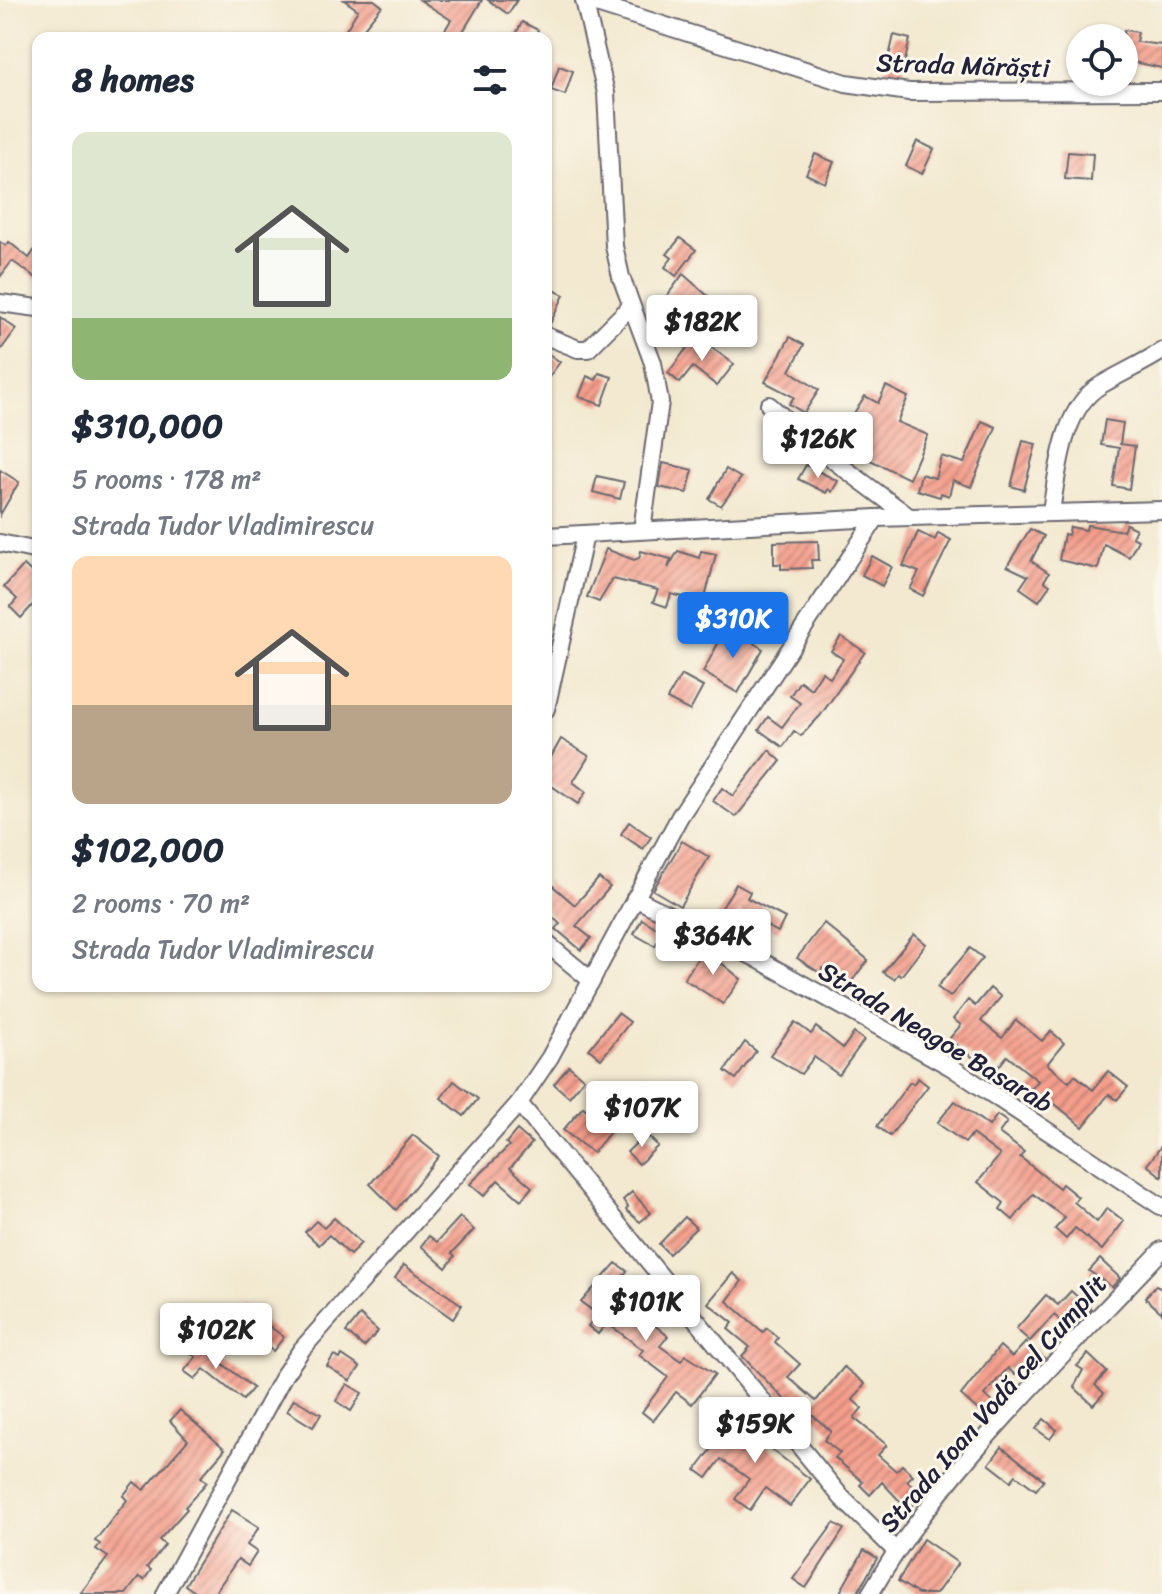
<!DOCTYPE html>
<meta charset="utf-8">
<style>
:root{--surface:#fff;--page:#f2f2f3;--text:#1f2937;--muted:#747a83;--accent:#1a73e8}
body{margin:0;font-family:Sriracha,sans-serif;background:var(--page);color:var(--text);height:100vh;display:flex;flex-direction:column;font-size:30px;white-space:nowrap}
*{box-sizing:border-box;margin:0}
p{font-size:26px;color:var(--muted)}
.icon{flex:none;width:44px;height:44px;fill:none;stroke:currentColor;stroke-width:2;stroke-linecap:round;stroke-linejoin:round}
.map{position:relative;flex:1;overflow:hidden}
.side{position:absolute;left:32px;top:32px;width:520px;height:960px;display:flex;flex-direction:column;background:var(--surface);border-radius:16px;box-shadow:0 2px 6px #0004}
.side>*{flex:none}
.tools{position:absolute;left:1066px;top:24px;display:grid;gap:16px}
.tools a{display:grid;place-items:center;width:72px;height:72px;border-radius:50%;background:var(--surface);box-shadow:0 2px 6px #0004;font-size:40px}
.price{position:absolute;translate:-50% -68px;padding:0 18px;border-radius:8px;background:#fff;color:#222;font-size:26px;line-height:52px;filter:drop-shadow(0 2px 4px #0008)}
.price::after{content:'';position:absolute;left:50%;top:48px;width:24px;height:18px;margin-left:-12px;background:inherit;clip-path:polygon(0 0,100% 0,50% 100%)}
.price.on{background:var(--accent);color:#fff}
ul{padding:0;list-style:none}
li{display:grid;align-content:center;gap:16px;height:424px;padding:0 40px}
li span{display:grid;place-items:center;height:248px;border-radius:16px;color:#555}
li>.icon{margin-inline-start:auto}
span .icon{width:144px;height:144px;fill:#fffc;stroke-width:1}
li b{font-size:34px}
h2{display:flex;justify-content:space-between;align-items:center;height:96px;padding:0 40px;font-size:34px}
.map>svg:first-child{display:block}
</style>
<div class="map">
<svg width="1162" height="1594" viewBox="0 0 1162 1594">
<defs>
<pattern id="building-hatch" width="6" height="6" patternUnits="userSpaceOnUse" patternTransform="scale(2)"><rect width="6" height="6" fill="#f49e8b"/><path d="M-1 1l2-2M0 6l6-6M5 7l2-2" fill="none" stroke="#c58073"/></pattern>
</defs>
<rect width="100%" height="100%" fill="#fbf7ec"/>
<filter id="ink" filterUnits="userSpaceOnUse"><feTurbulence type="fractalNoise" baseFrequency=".0125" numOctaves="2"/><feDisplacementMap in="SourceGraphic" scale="16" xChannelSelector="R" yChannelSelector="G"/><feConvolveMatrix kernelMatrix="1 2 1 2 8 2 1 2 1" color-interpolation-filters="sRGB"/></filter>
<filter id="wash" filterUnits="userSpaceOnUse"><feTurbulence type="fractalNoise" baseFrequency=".006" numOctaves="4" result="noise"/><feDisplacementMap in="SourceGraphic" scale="32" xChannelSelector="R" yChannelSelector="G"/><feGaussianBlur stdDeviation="1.8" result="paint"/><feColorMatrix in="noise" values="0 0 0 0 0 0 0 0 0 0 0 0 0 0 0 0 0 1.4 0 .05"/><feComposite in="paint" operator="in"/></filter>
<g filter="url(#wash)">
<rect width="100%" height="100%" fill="#f3e9d0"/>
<g id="blocks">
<g fill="url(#building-hatch)">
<path d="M344 0H374L382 6 356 38H341L358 10Z"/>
<path d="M420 0H482L459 38H440L451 20Z"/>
<path d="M488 0H517L508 14Z"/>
<path d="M522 22 538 30 534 38H514Z"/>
<path d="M1124 30 1138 32 1136 42 1162 45V68L1124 60Z"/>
<path d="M894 35 910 39 902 74 886 70Z"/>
<path d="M559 66 573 71 565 95 551 90Z"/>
<path d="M917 141 934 149 922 174 906 166Z"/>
<path d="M1068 152 1093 154 1091 181 1065 179Z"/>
<path d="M815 154 834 162 825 183 806 174Z"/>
<path d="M680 238 696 250 676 276 665 267 672 258 667 254Z"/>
<path d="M0 242 6 246 9 242 29 258 38 245V279L12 261 0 277Z"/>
<path d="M683 274 718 305 708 319 690 305 686 310 667 296Z"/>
<path d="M546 286 564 295 549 326 546 325Z"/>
<path d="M0 317 16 329 0 351Z"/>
<path d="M696 336 734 364 717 386 693 367 680 383 668 373Z"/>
<path d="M790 337 804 345 790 371 819 390 804 413 789 404 794 397 765 382Z"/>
<path d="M546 352 560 362 546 381Z"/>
<path d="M599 373 612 377 602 405 579 397 587 376 596 380Z"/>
<path d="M886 386 908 397 897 422 928 435 909 479 852 451 848 457 833 446 865 396 878 403Z"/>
<path d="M1105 420 1123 423 1120 444 1135 446 1129 489 1113 486 1119 448 1101 445Z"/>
<path d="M982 421 996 427 971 487 953 480 949 496 941 493 940 497 917 490 921 474 935 478 941 456 964 463Z"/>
<path d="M1023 441 1036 444 1024 490 1011 486Z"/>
<path d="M663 463 693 470 687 493 659 487Z"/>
<path d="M806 465 838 481 832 492 828 489 826 493 798 479Z"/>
<path d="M726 469 741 478 721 506 709 499Z"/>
<path d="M0 470 19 482 0 515Z"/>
<path d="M597 476 624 482 620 499 593 492Z"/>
<path d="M1126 524 1136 529 1132 537 1138 540 1129 557 1104 544 1098 569 1059 560 1064 534 1068 535 1070 527 1086 530 1087 525 1123 531Z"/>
<path d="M1030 529 1044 536 1031 561 1049 573 1044 581 1050 585 1039 601 1020 588 1028 576 1007 566Z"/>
<path d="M918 532 935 540 938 533 951 540 923 596 910 589 919 572 903 566Z"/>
<path d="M818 541 819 560H811L812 568 781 569V564H774V542Z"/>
<path d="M606 549 634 560 639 558 641 551 671 559 668 568 678 551 699 558 701 551 716 554 704 602 671 594 667 607 653 602 658 590 613 579 599 602 587 597Z"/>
<path d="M872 556 892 567 882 586 862 575Z"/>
<path d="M24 565 38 578V599L21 618 10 607 17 599 4 587Z"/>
<path d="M725 630 731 634 734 630 763 649 738 693 703 672Z"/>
<path d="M841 636 865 652 820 716 801 736 794 731 783 747 759 730 768 717 782 727 800 703 790 696 800 681 811 689 822 672 830 678 843 659 831 651Z"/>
<path d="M681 675 703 687 690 711 667 699Z"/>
<path d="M561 739 589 756 573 782 586 792 578 804 546 782V766Z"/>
<path d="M769 750 781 761 736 817 713 801 722 788 733 796Z"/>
<path d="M629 822 651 837 643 849 621 834Z"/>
<path d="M682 841 709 857 680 906 653 890Z"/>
<path d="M599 878 610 887 576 926 591 938 581 950 556 929 560 924 546 911V880L575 905Z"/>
<path d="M736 884 750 892 747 898 785 918 778 932 739 912 731 925 717 916Z"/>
<path d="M642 919 663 932 655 946 634 934Z"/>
<path d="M824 923 868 960 848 986 823 968 820 973 797 958Z"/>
<path d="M914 934 926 944 901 976 898 974 894 979 883 972Z"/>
<path d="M970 948 983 958 950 997 937 987Z"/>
<path d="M704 949 741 979 723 1004 684 979Z"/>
<path d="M990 988 1001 997 981 1021 1002 1038 1016 1020 1042 1041 1051 1031 1064 1043 1047 1064 1069 1082 1075 1075 1093 1090 1108 1071 1128 1087 1117 1100 1109 1094 1083 1127 1044 1095 1039 1102 1028 1093 1038 1081 1007 1056 997 1069 980 1056 976 1060 949 1039 961 1025 953 1019 968 1000 975 1006Z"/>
<path d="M618 1013 630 1022 601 1059 589 1049Z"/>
<path d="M795 1022 811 1034 816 1027 843 1048 854 1033 864 1040 839 1075 814 1057 801 1074 770 1055Z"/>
<path d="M745 1042 756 1051 736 1079 725 1071Z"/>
<path d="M569 1066 584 1079 569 1097 554 1084Z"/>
<path d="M918 1078 928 1086 890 1136 877 1126 910 1082 913 1084Z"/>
<path d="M454 1081 478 1099 464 1116 441 1098Z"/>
<path d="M623 1096 633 1103 593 1153 563 1130 583 1107 602 1122Z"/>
<path d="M955 1101 989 1126 997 1115 1007 1122 999 1133 1024 1152 1020 1157 1059 1188 1062 1184 1078 1197 1074 1202 1097 1222 1107 1208 1124 1221 1102 1250 1075 1228 1066 1239 1055 1229 1065 1218 1033 1194 1013 1220 1000 1209 1004 1203 978 1182 1000 1155 972 1134 965 1143 937 1123Z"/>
<path d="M517 1130 532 1143 510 1168 532 1187 521 1200 498 1180 484 1196 470 1184 509 1146 506 1143Z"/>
<path d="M646 1134 658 1146 639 1164 627 1152Z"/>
<path d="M413 1135 439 1156 396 1210 370 1184Z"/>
<path d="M1162 1145V1177L1147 1165Z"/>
<path d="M632 1192 651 1213 640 1222 626 1210 628 1207 623 1200Z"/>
<path d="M460 1217 474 1230 452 1253 455 1256 446 1268 421 1246 429 1236 437 1242Z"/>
<path d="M685 1217 696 1228 669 1254 659 1244Z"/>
<path d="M334 1218 361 1243 350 1255 329 1235 319 1245 305 1232 316 1221 324 1228Z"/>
<path d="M1100 1259 1120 1278 1112 1287 1089 1271Z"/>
<path d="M616 1263 627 1271 611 1292 632 1308 639 1299 648 1306 644 1317 668 1336 660 1346 681 1361 685 1355 715 1374 692 1404 676 1392 653 1421 642 1412 668 1377 639 1355 643 1350 607 1323 598 1334 588 1326 597 1314 581 1302Z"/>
<path d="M404 1265 462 1305 453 1319 395 1278Z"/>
<path d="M733 1273 742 1281 727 1301 763 1332 767 1328 778 1338 775 1342 800 1364 788 1377 816 1401 844 1367 865 1384 853 1400 862 1408 854 1418 887 1445 878 1455 896 1471 902 1465 913 1475 907 1481 923 1494 908 1510 882 1482 870 1495 860 1485 863 1482 835 1458 840 1453 824 1440 831 1431 800 1405 795 1410 742 1356 750 1347 728 1329 733 1323 708 1303Z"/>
<path d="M1156 1285 1162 1290V1313L1145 1298Z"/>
<path d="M1071 1291 1091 1309 1071 1330 1054 1315 1030 1341 1016 1329 1046 1295 1058 1305Z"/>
<path d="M242 1306 284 1337 273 1351 232 1321Z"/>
<path d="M360 1315 378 1331 364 1347 346 1332Z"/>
<path d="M194 1341 253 1388 243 1400 204 1369 195 1379 184 1371 196 1357 187 1350Z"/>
<path d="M1026 1342 1044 1358 1032 1370 1025 1364 1015 1375 1008 1368 984 1395 999 1407 988 1419 961 1395 1000 1346 1012 1357Z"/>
<path d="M1088 1354 1107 1372 1095 1385 1104 1393 1093 1405 1074 1387 1083 1370 1077 1366Z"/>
<path d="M334 1355 340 1359 342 1355 360 1367 350 1381 327 1366Z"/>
<path d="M347 1384 362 1393 351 1411 336 1401Z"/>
<path d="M294 1399 321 1414 313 1427 287 1411Z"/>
<path d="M180 1410 225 1449 201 1477 207 1482 185 1507 187 1509 159 1540 165 1545 147 1567 151 1570 144 1580 139 1577 126 1594H80L108 1557 96 1549 100 1544 95 1541 127 1500 123 1496 134 1482 144 1490 188 1440 170 1421Z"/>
<path d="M740 1412 750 1420 744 1428 810 1479 790 1506 765 1488 750 1510 735 1499 749 1479 721 1459 707 1478 696 1470Z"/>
<path d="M1044 1419 1057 1430 1050 1439 1036 1429Z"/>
<path d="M1002 1447 1044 1480 1036 1490 1016 1475 1011 1481 989 1464Z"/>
<path d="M232 1510 259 1527 247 1545 257 1552 248 1566 238 1559 214 1594H198L185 1585Z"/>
<path d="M834 1523 844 1529 806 1588 793 1579Z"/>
<path d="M923 1539 958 1563 936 1594H918L898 1581Z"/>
<path d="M864 1550 877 1558 857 1594H839Z"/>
</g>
</g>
</g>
<g filter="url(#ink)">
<use href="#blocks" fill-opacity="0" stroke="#6b686f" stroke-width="2"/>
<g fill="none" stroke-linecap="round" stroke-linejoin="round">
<g stroke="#6b686f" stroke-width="20">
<g id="minor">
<path d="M584 0 846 83 909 92 1162 91"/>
<path d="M584 0 606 93 614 246 621 277 653 363 660 402 642 530"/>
<path d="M0 303 38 308"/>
<path d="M546 336 578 349H588L631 306"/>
<path d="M769 405 833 460 908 516"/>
<path d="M1051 511C1058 471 1062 408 1101 385 1121 373 1142 364 1162 351"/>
<path d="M546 536 876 518 1162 510"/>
<path d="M0 543 38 551"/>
<path d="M546 709 585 535"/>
<path d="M635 898 754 957 951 1067 1162 1207"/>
<path d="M546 943 592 981"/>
<path d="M519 1103 842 1498 895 1550"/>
<path d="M165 1594 284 1375 302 1349 519 1103 550 1057 680 816 876 518"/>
<path d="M870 1594C940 1472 1065 1354 1162 1250"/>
</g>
</g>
<use href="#minor" stroke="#fff" stroke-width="16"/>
</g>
</g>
<g text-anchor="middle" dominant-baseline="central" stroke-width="6" stroke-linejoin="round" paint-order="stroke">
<g font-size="26" fill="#22223b" stroke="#fbf7ec">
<text transform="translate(963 65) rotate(2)">Strada Mărăști</text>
<text transform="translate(936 1037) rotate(31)">Strada Neagoe Basarab</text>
<text transform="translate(993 1403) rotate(-49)">Strada Ioan Vodă cel Cumplit</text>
</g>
</g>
</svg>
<div class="tools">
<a><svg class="icon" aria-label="locate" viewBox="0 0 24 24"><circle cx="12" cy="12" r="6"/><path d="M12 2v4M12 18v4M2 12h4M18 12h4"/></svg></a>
</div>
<b class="price" style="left:702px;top:363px">$182K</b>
<b class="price" style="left:818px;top:480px">$126K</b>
<b class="price on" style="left:733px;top:660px">$310K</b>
<b class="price" style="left:713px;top:977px">$364K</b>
<b class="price" style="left:642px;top:1149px">$107K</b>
<b class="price" style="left:646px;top:1343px">$101K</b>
<b class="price" style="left:216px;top:1371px">$102K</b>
<b class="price" style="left:755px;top:1465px">$159K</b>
<section class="side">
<h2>8 homes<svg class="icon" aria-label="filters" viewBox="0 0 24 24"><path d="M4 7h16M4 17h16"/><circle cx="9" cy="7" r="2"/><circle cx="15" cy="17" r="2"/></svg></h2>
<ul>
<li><span style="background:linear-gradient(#dfe7d0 75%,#8fb573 0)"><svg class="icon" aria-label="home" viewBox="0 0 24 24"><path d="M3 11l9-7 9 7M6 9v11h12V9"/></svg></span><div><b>$310,000</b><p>5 rooms · 178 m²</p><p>Strada Tudor Vladimirescu</p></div></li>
<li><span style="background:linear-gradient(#ffd9b3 60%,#b9a48a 0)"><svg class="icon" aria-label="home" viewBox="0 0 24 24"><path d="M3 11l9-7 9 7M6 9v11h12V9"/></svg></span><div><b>$102,000</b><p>2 rooms · 70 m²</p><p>Strada Tudor Vladimirescu</p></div></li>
</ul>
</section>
</div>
